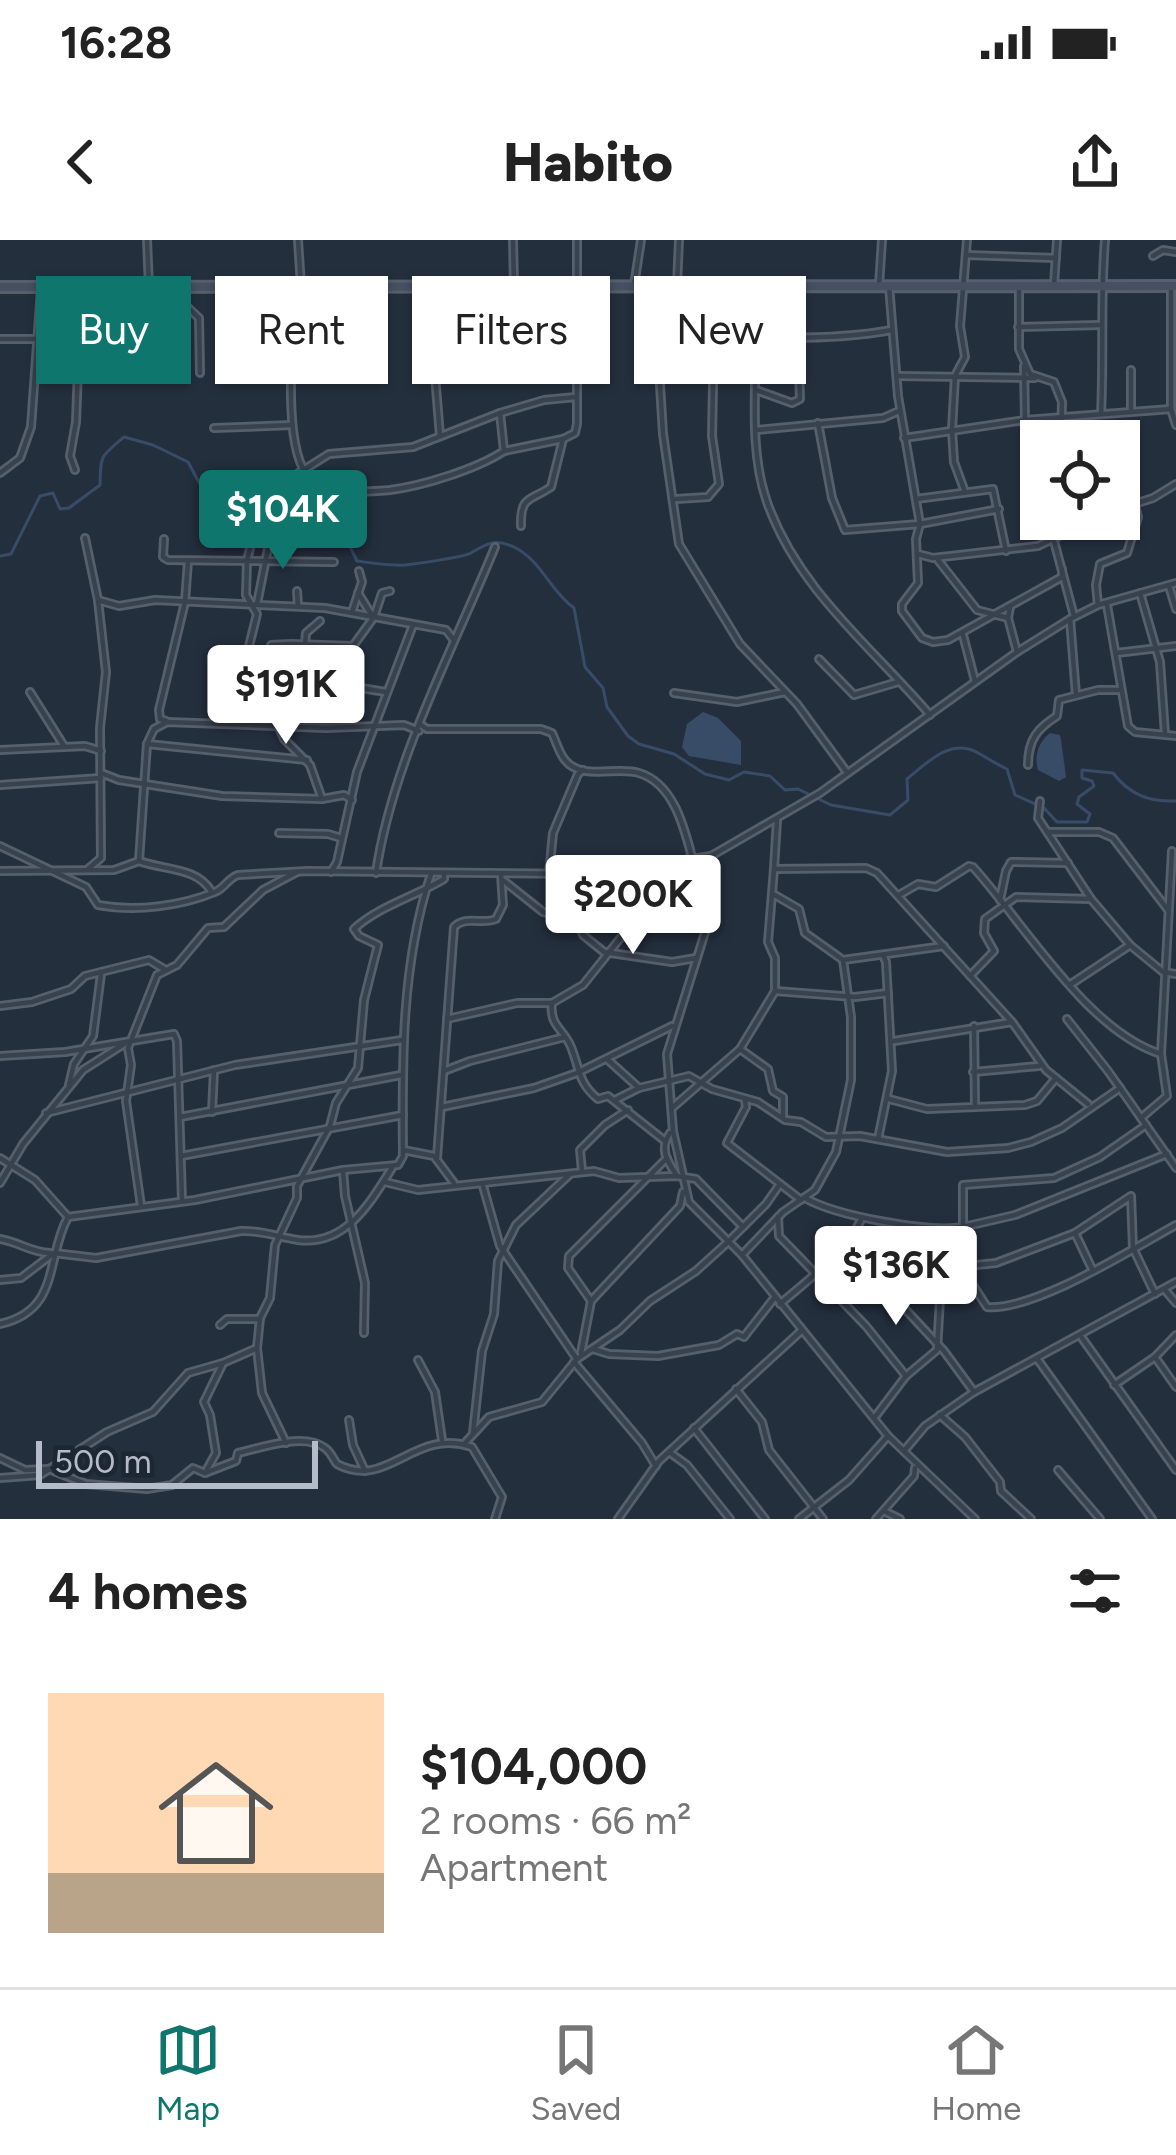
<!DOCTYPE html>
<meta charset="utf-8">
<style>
:root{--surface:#fff;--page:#f2f2f2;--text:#222;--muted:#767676;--line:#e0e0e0;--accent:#0f766e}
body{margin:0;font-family:Figtree,sans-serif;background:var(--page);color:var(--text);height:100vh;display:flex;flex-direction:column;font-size:45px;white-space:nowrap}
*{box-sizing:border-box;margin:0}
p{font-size:39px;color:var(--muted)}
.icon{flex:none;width:66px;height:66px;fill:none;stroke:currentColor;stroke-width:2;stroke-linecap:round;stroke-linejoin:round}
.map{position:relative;height:1279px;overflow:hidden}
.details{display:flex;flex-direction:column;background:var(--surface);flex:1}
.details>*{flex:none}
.top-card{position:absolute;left:36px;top:36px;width:1104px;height:108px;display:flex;gap:24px}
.buttons{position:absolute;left:1020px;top:180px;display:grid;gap:24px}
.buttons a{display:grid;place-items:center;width:120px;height:120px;border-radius:0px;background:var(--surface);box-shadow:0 3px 9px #0004;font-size:60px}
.scale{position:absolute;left:36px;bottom:30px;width:282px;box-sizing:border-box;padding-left:12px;border:6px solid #b4bcc9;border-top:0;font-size:33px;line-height:42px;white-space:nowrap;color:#b4bcc9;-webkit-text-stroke:9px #1d2633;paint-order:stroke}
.price{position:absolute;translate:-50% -102px;padding:0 27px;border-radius:12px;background:#fff;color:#222;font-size:39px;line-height:78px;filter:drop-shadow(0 3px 6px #0008)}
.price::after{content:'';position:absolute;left:50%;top:72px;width:36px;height:27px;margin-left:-18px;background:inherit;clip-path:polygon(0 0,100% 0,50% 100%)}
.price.selected{background:var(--accent);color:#fff}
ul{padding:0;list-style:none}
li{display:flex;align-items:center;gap:36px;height:300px;padding:0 48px}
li+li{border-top:3px solid var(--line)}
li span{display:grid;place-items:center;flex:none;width:336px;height:240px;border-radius:0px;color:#555}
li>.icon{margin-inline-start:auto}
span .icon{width:144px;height:144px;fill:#fffc;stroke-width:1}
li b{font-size:51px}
h2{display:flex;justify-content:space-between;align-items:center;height:144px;padding:0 48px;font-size:51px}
.chip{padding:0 42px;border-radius:0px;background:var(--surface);box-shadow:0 3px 9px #0004;font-size:42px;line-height:108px}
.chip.selected{background:var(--accent);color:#fff}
.status{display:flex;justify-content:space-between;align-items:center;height:84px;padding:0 60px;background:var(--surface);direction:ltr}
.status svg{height:33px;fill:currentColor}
header{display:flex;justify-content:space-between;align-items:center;height:156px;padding:0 48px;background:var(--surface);font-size:54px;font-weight:800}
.tab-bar{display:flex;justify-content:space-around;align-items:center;height:168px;border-top:3px solid var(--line);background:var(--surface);font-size:33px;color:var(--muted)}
.tab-bar a{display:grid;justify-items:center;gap:6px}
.tab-bar .selected{color:var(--accent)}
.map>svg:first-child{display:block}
</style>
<div class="status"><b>16:28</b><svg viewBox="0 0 49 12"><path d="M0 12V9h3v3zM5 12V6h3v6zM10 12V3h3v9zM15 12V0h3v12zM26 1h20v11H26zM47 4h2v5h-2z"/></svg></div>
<header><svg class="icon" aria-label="back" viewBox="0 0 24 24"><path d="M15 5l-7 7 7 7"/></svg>Habito<svg class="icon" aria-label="share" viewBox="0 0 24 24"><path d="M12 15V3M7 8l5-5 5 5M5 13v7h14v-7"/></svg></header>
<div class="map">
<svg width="1176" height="1279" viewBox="0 0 1176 1279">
<rect width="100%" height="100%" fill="#242f3e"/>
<g fill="#394c67">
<path d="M703 472 718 478 741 501V525L689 516 682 507 687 484Z"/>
<path d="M1050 493 1060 495 1061 500 1066 537 1059 541 1038 530C1034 515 1038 503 1050 493Z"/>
</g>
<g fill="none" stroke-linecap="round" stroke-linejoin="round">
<path stroke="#394c67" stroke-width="3" d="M0 316 11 314 40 256 53 253 60 269 69 268 100 245C101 215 99 218 124 197L153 205 188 222 208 259 262 267 301 264 350 307 357 321C372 323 390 326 405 325 415 324 464 317 471 313 486 304 495 298 514 307 542 321 550 351 574 368L585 427 603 448 607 467 628 496 639 504 674 514 705 534 729 540 744 532 770 536 785 550 798 549 831 565 890 575 908 560 907 539C927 523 951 496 980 514 989 519 996 524 1007 529L1015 555 1044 568 1057 582H1087L1090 574 1077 564 1079 557 1094 546 1092 541 1082 538V530L1113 533C1130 555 1149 562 1176 561"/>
<g stroke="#565f6c" stroke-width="10">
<g id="minor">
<path d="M147 0 149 47"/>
<path d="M298 0 301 46"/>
<path d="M513 0 514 46"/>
<path d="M966 15 1056 18"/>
<path d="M1153 16 1163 10 1176 12"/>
<path d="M677 45 679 0"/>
<path d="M1054 45 1057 0"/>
<path d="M634 46 641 0"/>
<path d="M654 46 663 194 679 304 740 404 797 464 846 531"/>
<path d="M879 46 882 0"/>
<path d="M889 46 898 156 920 284 916 299 918 343 902 364V371L922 398 933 402 948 400 1062 337V329"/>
<path d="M1019 46V109L1030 134 1054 142 1062 162 1061 201"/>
<path d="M1171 46V169L1176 185"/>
<path d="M295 47C294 87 280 211 310 238 329 255 366 252 390 250 422 246 477 229 504 211L500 173 544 160 576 157"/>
<path d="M481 49 475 71V98L483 104"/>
<path d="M179 59 199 78 200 133"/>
<path d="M1018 87 1100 85"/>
<path d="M658 89C725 99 826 102 892 90"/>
<path d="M756 96C756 149 749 211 767 262 798 350 872 407 930 475"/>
<path d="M0 99H36"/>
<path d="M166 102 168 87 180 77 179 47"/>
<path d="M79 104 115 107"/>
<path d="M1024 126 1025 180"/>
<path d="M897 136 1035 138"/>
<path d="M756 150 792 163 800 159 798 95"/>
<path d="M1131 172V130"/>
<path d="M1101 174C1104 116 1100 59 1105 0"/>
<path d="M818 183 832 258 845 290 920 284 999 269"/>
<path d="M214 188 292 185"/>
<path d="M757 190 883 178 899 171"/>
<path d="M440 196 434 123 439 108 483 104 533 108 575 104"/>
<path d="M904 198 1025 180 1171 169"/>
<path d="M504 211 563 199"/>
<path d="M75 230 70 216 76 182 81 48"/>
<path d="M0 233 20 218 31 187 41 49"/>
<path d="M965 252 954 222 952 190 955 136 965 117 960 86 967 0"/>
<path d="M676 259 708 257 719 244 712 196 714 95"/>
<path d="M916 259 993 249 1006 311"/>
<path d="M1119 269 1153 258 1176 244"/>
<path d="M521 286C520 255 531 261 551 247L563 199 575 193 577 184V0"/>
<path d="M85 298 98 360 106 432 100 488 101 618 88 629"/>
<path d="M164 299 163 317 168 320 334 322"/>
<path d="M1054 301 1074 376"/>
<path d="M918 314 933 318 1038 306 1094 279"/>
<path d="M938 320 977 370 1008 378"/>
<path d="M1169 346 1176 369"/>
<path d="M297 351 298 366"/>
<path d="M358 353 371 374"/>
<path d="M1140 353 1160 422 1165 494"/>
<path d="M98 360 119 366 155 360 325 368 446 390 453 399"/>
<path d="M257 364 272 288"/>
<path d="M1098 365 1096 345 1100 324 1127 313 1138 277 1135 265"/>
<path d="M1107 365 1128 486 1135 492 1176 496"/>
<path d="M1010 367 1008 378 1017 412"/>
<path d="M352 372 362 342 359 331"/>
<path d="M1070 379 1076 455"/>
<path d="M963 395 975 441"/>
<path d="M271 405 291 404"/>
<path d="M305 405 306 393 320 381"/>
<path d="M251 410 253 432 266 445 348 446 386 452"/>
<path d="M1116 413 1176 406"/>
<path d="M819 419 854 455 898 442"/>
<path d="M30 452 64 506"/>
<path d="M674 453 737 462 785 452"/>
<path d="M166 481 160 479 159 470 185 362 188 321"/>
<path d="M230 483 257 374 246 355 247 321 262 256 329 214 413 207 500 173"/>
<path d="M421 485 427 489H541L552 493C556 501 559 513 565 520 581 541 617 526 639 533 675 544 685 591 693 621"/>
<path d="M147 504 307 520"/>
<path d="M0 510 85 506 101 511"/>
<path d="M1028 525C1028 499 1038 488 1057 476L1059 460 1098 450H1119"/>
<path d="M101 533 119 540 222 556 322 559 344 555 352 560"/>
<path d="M0 545 101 538"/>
<path d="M322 559 310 525 284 499 272 472 285 412 291 404 353 406 374 377 382 353 390 351"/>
<path d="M1040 561 1038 578 1091 659 1130 705 1163 732 1176 734"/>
<path d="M777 580 774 629 866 628 877 633 1012 782 1046 830 1088 864"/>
<path d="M1049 592H1099L1113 598 1168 670"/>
<path d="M279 593 328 594 341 598"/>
<path d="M0 606 86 647 98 665C136 672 181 666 215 652 225 648 227 639 238 635L308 631 587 634 711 616 820 553 1017 412 1070 379 1098 365 1176 343"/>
<path d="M711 616 707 686 667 814 673 891 689 962 742 1015 888 1196 975 1279"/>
<path d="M139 621 147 504 154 489 167 482 326 488 404 485 419 491"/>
<path d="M774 629 768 702 775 718V751"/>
<path d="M0 631 114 630 139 621C163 630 197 627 211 651"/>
<path d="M331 632 337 622 357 532 413 385"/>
<path d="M376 633C392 522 453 410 495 307"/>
<path d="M549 634 553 593 578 534 583 530"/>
<path d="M504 641 543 672 577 680 583 695 604 712 672 722 696 718"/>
<path d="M773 654 799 669 805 693 843 720 944 706"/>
<path d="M899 655 918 644 936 647 969 626 973 627C1024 683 1087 791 1161 814"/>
<path d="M1000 660 1006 631 1011 622 1068 623"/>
<path d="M970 736 994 711 984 693 985 679 1016 657 1091 659"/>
<path d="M1071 744 1130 705"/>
<path d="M552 763C549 786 564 789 571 807 580 829 578 843 598 859L608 856 665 901"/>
<path d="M0 766 32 762 71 749 85 736 149 720 164 729"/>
<path d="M447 779 517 763H552L583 745 626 691 634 668 638 629"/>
<path d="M1067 779 1108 831 1176 928"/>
<path d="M974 786 975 864"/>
<path d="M894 801 1012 782"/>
<path d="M740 809 768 829 773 851 783 857V876"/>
<path d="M0 816 65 812 174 794 177 801 182 961"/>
<path d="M608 820 639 848"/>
<path d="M444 831 470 821 565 797"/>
<path d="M973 832 1039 826"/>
<path d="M69 845 74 824 93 796 101 734"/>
<path d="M889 859 927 869 1025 865 1037 861 1056 838"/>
<path d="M615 860 639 848 689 836 712 849 758 862 785 880 801 882 826 897 860 896 947 912 1008 908 1031 902 1062 888 1120 848"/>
<path d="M745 860 746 867 727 903 801 960"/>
<path d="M442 867 534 848 577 833 672 786"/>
<path d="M672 868 740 809 775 751 855 757 888 753"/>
<path d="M212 872 214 830"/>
<path d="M46 873 235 825 402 800"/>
<path d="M180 877 401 835"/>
<path d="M1141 878 1167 856 1161 814 1172 611"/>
<path d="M670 893C659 909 667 921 677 936"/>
<path d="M878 899 892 831 886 722 883 715"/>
<path d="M403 910 434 916 454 943"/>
<path d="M1167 914 1015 975 963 987 969 1039 987 1067C1035 1071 1132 1009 1176 985"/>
<path d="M181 916 403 875"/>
<path d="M0 918 35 940 68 977"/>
<path d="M437 918 454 687C466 675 482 685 496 679L503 665 501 634"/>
<path d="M343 930 345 956 365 1043 364 1093"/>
<path d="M582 931 580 910 605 885 628 870"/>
<path d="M385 942 418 950 594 931 619 938 677 936 696 939 743 987"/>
<path d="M0 943 23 904 83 830 127 802"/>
<path d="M483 946 500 1006 576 1118"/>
<path d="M805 958C836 976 929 993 963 987V945L1054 938 1100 917 1146 885"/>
<path d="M141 966 126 861 131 825 128 808 157 735 177 725 208 688 224 687 263 650 297 632"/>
<path d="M68 977 195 960 343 930 398 925 403 916C402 822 401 724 431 634"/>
<path d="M778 977 779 996 866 1086 906 1136"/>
<path d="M1075 993 1093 1031"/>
<path d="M0 999C19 1002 30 1012 50 1013"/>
<path d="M838 1010 881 1043 944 1111 974 1152"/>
<path d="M742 1015 783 972 815 950 836 912 851 840V777L843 720"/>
<path d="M0 1040 21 1038 54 1013 96 1018 241 991C261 990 278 997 298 1000 346 1006 370 963 392 928"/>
<path d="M1165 1050 1176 1063"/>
<path d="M591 1061 568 1028 569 1016 667 918"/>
<path d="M780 1064C808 1040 846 1012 862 978"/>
<path d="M0 1084C61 1070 45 1019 68 977"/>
<path d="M220 1085 227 1079H260"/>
<path d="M1082 1098 1176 1230"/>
<path d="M593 1109 609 1114 658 1116 719 1105 737 1094 744 1097 775 1057"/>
<path d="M581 1113 591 1061 680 966 683 952"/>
<path d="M1155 1117 1176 1147"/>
<path d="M418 1120 435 1152 442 1200"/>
<path d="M1038 1120 1152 1279"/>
<path d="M574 1122 642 1203 656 1226"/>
<path d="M1114 1145 1155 1117 1176 1095"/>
<path d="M736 1149 762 1182 769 1210 823 1279"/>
<path d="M940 1175 965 1197 1000 1242 1001 1251 1031 1279"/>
<path d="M875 1177 906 1136 937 1110 940 1059 948 1028 996 1023 1075 993 1131 956 1133 1008 1155 1054"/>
<path d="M349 1180 353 1205 365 1231"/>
<path d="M694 1188 765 1279"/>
<path d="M473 1193 482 1111 494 1074 498 1021 516 985 569 935"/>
<path d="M286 1203 262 1153 257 1108 260 1078 270 1058 275 1005 297 958V946L330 886 336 863 358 828 364 760 378 705 359 696 354 689C377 667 416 656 444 639V633"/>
<path d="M464 1204 489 1177 542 1162 577 1119 620 1090 650 1061 696 1031 728 1002 766 964 780 944"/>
<path d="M904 1211 925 1186 974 1152 1176 1042"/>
<path d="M669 1212 687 1225 730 1279"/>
<path d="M0 1218 25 1230 49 1229 86 1244 147 1249 172 1245 193 1228 205 1233 236 1221 238 1213C261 1208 303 1192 325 1208 331 1212 333 1219 337 1224 388 1251 413 1187 472 1207L502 1257 495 1279"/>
<path d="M1058 1230 1100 1279"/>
<path d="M205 1233 216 1213 210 1175 204 1162 223 1123"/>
<path d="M0 1238 40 1235 107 1192 153 1172 188 1133 223 1123 257 1108"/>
<path d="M884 1271 900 1279"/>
<path d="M618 1279 659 1221 801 1091"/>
<path d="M799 1279 849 1240 888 1196"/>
<path d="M876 1279 914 1236 915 1228"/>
</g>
</g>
<g stroke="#565f6c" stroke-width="14">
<path id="secondary" d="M0 47 1176 46"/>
</g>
<use href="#minor" stroke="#38414e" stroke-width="4.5"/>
<use href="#secondary" stroke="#465061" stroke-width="8"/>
</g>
</svg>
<div class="buttons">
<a><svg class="icon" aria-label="locate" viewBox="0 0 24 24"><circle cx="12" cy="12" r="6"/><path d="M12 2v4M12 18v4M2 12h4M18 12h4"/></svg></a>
</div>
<div class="scale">500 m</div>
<b class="price selected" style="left:283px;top:332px">$104K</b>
<b class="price" style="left:286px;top:507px">$191K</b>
<b class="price" style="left:633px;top:717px">$200K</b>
<b class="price" style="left:896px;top:1088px">$136K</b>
<div class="top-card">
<a class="chip selected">Buy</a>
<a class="chip">Rent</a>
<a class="chip">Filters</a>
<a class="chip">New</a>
</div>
</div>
<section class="details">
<h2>4 homes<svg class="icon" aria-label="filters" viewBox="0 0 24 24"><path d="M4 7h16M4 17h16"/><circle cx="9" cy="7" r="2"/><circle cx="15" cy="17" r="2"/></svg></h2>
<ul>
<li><span style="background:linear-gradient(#ffd9b3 75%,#b9a48a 0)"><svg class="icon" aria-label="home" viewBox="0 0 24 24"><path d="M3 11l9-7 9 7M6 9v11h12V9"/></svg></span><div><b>$104,000</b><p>2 rooms · 66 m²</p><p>Apartment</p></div></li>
</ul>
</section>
<nav class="tab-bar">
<a class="selected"><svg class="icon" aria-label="map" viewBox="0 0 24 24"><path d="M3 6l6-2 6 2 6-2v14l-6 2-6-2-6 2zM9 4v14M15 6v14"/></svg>Map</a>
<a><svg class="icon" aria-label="saved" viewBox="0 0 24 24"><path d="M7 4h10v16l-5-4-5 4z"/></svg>Saved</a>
<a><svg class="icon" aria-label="home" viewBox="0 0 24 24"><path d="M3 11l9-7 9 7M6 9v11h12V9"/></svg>Home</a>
</nav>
